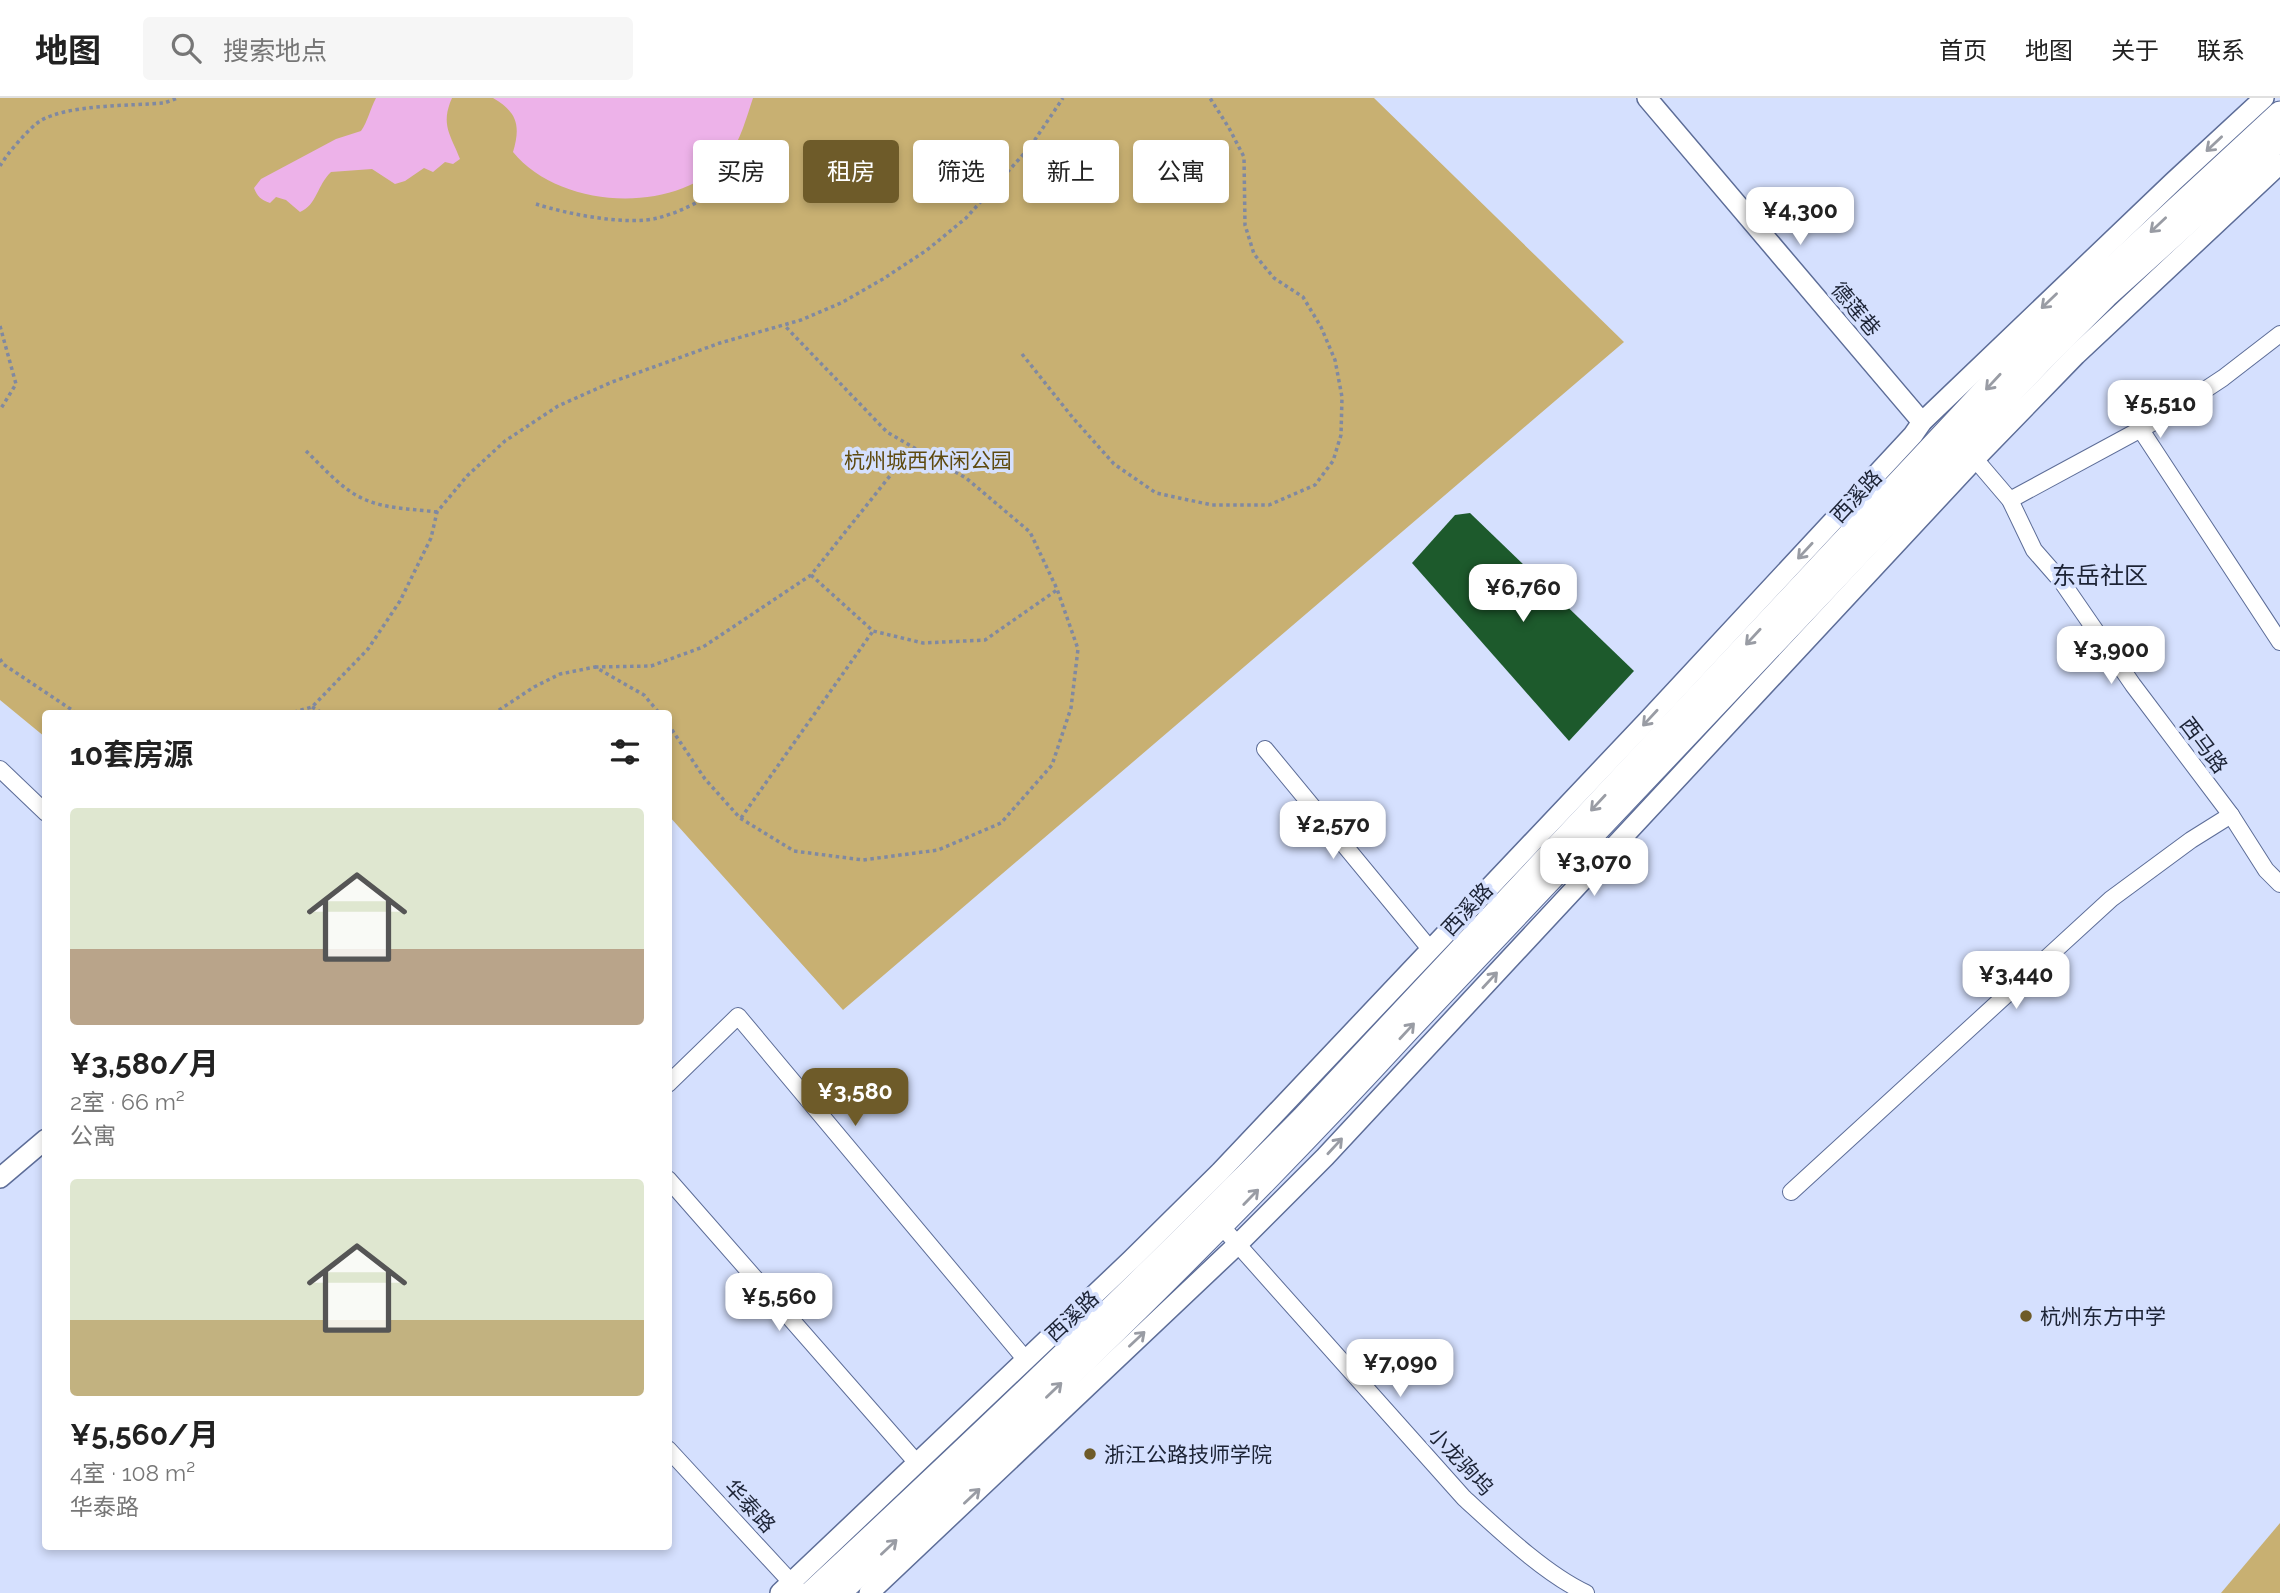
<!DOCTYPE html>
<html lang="zh">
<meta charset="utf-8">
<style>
:root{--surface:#fff;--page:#f6f6f6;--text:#222;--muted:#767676;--line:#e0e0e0;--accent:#6e5b29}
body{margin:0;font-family:Raleway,"Noto Sans SC",sans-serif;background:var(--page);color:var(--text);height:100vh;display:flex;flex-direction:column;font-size:26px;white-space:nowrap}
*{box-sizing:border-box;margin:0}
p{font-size:23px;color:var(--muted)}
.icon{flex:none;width:38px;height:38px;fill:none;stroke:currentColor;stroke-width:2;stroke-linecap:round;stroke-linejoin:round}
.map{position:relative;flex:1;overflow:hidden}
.details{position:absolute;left:42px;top:612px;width:630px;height:840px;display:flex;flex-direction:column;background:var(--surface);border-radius:7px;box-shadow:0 4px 10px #0003}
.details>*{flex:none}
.hud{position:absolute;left:693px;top:42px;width:665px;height:63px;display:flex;gap:14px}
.price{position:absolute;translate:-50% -60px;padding:0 16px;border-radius:14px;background:#fff;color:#222;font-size:23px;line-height:46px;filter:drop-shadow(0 2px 4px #0008)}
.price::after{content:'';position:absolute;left:50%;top:42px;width:21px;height:16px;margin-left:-10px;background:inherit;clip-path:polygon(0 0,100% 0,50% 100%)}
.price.current{background:var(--accent);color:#fff}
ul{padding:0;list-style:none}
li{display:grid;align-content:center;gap:14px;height:371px;padding:0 28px}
li span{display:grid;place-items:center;height:217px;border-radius:7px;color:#555}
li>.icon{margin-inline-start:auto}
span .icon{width:126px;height:126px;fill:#fffc;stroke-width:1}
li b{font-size:30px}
h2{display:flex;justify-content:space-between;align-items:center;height:84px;padding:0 28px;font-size:30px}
.chip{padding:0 24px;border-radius:7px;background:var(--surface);box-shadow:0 4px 10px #0003;font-size:24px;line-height:63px}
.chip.current{background:var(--accent);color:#fff}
header{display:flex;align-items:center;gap:42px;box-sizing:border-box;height:98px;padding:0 35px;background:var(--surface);border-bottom:2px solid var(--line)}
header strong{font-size:33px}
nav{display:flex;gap:38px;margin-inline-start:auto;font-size:24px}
.search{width:490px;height:63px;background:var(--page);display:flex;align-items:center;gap:18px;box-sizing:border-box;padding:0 24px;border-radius:7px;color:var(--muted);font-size:26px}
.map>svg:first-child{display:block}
</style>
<header>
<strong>地图</strong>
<div class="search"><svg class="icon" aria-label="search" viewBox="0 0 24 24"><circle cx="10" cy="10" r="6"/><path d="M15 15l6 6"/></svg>搜索地点</div>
<nav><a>首页</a><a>地图</a><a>关于</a><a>联系</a></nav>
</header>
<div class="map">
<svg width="2280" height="1495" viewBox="0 0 2280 1495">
<rect width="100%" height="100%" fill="#d5e0fe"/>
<g fill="#c8b072">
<path d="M0 0H1374L1624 244 843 912 669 718 668 616H46L45 639 0 602Z"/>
<path d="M2280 1425V1495H2221Z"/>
</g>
<g fill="#edb2e9">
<path d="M376 0H452C440 27 451 37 460 61L453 66 445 64 433 74 424 70 405 83 395 86 372 71 331 74C317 87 317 107 300 114L286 102 276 99 270 105C261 102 257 98 254 90L261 81 336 41 361 33C368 23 370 11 376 0Z"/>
<path d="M493 0H753C747 18 740 44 728 59 678 118 560 112 513 54 521 27 517 14 493 0Z"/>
</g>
<path fill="#1d5a2c" d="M1470 415 1634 573 1569 643 1412 465 1455 417Z"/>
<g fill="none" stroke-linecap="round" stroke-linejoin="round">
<g stroke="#5d6d98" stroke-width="18">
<g id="minor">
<path d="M2141 332 2280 544"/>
<path d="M1975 361 2010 402 2034 452 2062 484 2133 587 2231 717 2266 772 2280 786"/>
<path d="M2010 402 2167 317 2223 280 2280 236"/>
<path d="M1265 651 1430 851"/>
<path d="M0 671 46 715"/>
<path d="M668 986 738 918 1026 1262"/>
<path d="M668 1081 917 1365"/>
<path d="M1791 1094 2111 801 2191 742 2231 717"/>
<path d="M1215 1121 1464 1400C1498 1431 1545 1476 1586 1495"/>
<path d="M668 1351 801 1495"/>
</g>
</g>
<g stroke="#5d6d98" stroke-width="22">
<g id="tertiary">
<path d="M1647 0 1922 324"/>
<path d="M0 1080 46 1041"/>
<path d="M780 1495 1131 1162 1220 1074 1648 622 1913 337 1922 324 2173 84 2264 0"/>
<path d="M869 1495 1237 1147 1325 1059 1975 361 2076 257 2280 66"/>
</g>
</g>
<g stroke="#5d6d98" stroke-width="25">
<g id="secondary">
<path d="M811 1495C978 1340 1143 1183 1303 1020L2016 259 2280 15"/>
<path d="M839 1495C1035 1314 1227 1129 1408 932L2040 264 2106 198 2280 41"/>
</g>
</g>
<g stroke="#8089a1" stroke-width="3.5" stroke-dasharray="3.5 3.5" stroke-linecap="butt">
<path d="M0 68C6 57 30 29 40 23 68 6 131 8 164 5L178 0"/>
<path d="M536 106C567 116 627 128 658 120 698 109 732 84 763 57"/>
<path d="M0 228 16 286 0 312"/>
<path d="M1022 256 1073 320 1114 366 1156 395 1212 407H1269L1315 387 1333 363 1341 337 1342 299 1335 262 1321 229 1303 199 1274 180 1254 156 1245 127 1244 59 1229 30 1210 0"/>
<path d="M306 353C324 370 343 393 366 402 387 411 414 411 437 414"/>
<path d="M811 477 873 533 923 545 985 542 1057 492"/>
<path d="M0 561 3 566 78 616"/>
<path d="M595 569 651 568 703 549 811 477 913 349"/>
<path d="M312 609 324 616"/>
<path d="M287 616 312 609 368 551 400 503 431 440 437 414 467 378 505 343 558 308 612 284 720 245 801 222 841 205 883 181 927 152 966 120 1030 49 1063 0"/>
<path d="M493 616 534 589 560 576 595 569 644 597 660 616"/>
<path d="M668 626 705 681 740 720 794 753 863 762 938 752 1001 725 1052 667 1071 610 1078 551 1057 491 1030 434 966 380 887 334 784 227"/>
<path d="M741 720 873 533"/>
</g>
<use href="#minor" stroke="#fff" stroke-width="16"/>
<use href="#tertiary" stroke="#fff" stroke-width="19"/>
<use href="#secondary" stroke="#fff" stroke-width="23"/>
</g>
<defs><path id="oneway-shaft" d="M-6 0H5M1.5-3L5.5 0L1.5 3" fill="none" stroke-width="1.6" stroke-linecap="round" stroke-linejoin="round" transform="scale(1.75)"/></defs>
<g stroke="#999ca4">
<use href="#oneway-shaft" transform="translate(2214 46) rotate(137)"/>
<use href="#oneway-shaft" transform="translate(2158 127) rotate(137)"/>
<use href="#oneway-shaft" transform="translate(2049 203) rotate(136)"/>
<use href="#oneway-shaft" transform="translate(1993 284) rotate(133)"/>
<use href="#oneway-shaft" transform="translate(1805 453) rotate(133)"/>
<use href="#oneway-shaft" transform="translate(1753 539) rotate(133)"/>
<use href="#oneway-shaft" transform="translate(1650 620) rotate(133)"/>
<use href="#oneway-shaft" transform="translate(1598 705) rotate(133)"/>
<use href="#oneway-shaft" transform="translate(1490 882) rotate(-47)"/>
<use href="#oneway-shaft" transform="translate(1407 933) rotate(-47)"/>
<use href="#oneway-shaft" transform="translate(1335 1048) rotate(-47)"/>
<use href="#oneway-shaft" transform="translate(1251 1099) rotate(-46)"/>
<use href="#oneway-shaft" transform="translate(1137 1241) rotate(-43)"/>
<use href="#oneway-shaft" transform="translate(1054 1292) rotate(-44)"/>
<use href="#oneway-shaft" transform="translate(972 1398) rotate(-43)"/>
<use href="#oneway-shaft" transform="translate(889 1449) rotate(-43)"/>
</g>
<g fill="#6e5b29" stroke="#d5e0fe" stroke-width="2.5">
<circle cx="2026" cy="1218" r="7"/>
<circle cx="1090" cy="1356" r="7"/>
</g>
<g text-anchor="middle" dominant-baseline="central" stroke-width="7" stroke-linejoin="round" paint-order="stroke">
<g font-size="21" fill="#1c2335" stroke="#d5e0fe">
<text transform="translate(1856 211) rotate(50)">德莲巷</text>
<text transform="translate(1856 398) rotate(-47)">西溪路</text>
<text transform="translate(2204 647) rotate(53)">西马路</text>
<text transform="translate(1467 811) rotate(-47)">西溪路</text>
<text transform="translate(1072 1218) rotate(-43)">西溪路</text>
<text transform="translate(1461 1363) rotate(47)">小龙驹坞</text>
<text transform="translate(750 1408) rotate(47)">华泰路</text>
</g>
<g font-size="21" fill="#5e4a10" stroke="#d5e0fe">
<text x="928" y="362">杭州城西休闲公园</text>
</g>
<g font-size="21" fill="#1c2335" stroke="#d5e0fe" text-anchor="start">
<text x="2040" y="1218">杭州东方中学</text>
<text x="1104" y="1356">浙江公路技师学院</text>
</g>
<g font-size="24" fill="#1c2335" stroke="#d5e0fe">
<text x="2100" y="477">东岳社区</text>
</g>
</g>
</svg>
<b class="price" style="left:1800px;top:149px">¥4,300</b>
<b class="price" style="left:2160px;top:342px">¥5,510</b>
<b class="price" style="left:1523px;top:526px">¥6,760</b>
<b class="price" style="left:2111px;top:588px">¥3,900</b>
<b class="price" style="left:1333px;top:763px">¥2,570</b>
<b class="price" style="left:1594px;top:800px">¥3,070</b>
<b class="price" style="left:2016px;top:913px">¥3,440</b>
<b class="price current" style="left:855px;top:1030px">¥3,580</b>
<b class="price" style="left:779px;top:1235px">¥5,560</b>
<b class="price" style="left:1400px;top:1301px">¥7,090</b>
<div class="hud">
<a class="chip">买房</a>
<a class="chip current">租房</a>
<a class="chip">筛选</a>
<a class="chip">新上</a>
<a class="chip">公寓</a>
</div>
<section class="details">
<h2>10套房源<svg class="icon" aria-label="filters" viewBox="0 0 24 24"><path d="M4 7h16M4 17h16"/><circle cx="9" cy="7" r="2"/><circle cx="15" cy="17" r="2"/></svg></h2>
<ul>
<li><span style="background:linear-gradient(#dfe7d0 65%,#b9a48a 0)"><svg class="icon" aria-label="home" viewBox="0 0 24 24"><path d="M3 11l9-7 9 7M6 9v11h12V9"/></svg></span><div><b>¥3,580/月</b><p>2室 · 66 m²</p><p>公寓</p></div></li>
<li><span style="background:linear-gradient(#dfe7d0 65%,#c2b280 0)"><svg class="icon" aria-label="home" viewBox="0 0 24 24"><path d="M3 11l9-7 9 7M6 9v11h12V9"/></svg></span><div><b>¥5,560/月</b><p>4室 · 108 m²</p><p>华泰路</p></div></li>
</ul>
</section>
</div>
